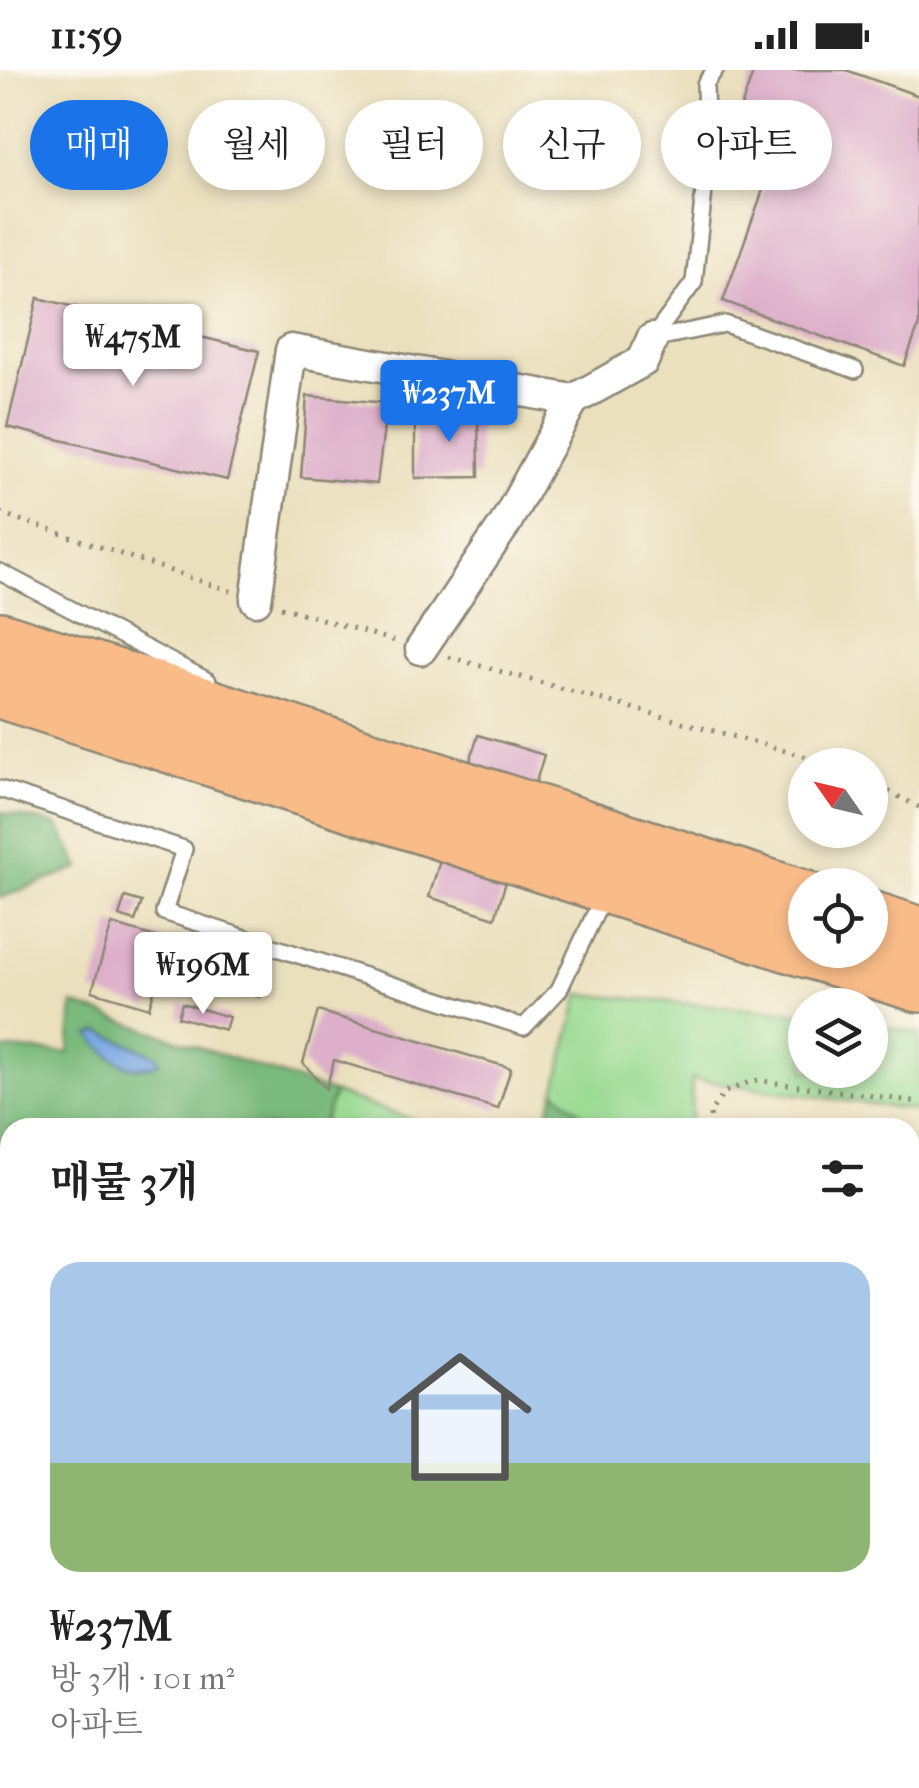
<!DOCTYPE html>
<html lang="ko">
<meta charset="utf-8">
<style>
:root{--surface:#fff;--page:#f6f6f6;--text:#222;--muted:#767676;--accent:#1a73e8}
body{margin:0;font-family:"IM FELL French Canon","Noto Serif KR",serif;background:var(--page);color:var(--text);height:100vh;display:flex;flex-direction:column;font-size:38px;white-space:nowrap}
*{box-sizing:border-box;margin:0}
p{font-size:32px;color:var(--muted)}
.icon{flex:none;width:55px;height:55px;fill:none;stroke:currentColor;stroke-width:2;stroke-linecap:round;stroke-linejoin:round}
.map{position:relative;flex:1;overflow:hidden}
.side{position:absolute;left:0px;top:1048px;width:920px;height:672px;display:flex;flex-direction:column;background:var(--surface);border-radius:30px 30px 0 0;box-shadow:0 5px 15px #0003}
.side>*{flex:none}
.top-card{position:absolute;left:30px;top:30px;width:860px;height:90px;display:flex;gap:20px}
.needle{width:65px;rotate:304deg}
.controls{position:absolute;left:788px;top:678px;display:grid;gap:20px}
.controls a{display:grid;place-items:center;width:100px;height:100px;border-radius:50%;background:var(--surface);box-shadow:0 5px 15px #0003;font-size:50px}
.price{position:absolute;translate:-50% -85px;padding:0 22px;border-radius:10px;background:#fff;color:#222;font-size:32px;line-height:65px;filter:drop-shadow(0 2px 5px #0008)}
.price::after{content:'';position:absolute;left:50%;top:60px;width:30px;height:22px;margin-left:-15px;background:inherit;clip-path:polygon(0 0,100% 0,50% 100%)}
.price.on{background:var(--accent);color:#fff}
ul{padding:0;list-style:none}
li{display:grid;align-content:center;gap:20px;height:530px;padding:0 50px}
li span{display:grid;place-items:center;height:310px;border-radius:30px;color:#555}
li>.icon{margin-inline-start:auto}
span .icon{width:180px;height:180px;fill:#fffc;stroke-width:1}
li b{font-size:42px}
h2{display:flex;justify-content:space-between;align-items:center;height:120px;padding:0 50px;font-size:42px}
.tag{padding:0 35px;border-radius:45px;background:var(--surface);box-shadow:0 5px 15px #0003;font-size:35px;line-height:90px}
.tag.on{background:var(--accent);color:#fff}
.status{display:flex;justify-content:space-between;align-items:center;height:70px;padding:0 50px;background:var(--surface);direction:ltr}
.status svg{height:28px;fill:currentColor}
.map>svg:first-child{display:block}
</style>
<div class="status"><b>11:59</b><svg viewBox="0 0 49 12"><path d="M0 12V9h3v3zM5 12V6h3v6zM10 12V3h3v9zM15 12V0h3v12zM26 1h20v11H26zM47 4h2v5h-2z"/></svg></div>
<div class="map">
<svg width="919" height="1718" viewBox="0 0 919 1718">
<rect width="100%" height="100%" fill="#fbf7ec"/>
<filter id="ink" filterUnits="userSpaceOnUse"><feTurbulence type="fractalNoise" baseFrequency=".01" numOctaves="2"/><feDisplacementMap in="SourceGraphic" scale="20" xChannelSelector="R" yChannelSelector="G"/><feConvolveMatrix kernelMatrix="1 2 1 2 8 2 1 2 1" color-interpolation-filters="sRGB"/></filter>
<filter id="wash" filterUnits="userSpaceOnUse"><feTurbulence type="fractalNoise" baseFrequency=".0048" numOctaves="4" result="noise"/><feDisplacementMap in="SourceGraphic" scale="40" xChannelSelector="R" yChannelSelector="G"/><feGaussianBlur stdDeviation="2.25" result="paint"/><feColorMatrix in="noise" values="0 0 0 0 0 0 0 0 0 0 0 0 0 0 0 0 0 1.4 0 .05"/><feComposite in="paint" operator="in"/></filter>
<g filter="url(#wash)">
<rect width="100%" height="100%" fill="#ebe0be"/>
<g fill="#99da91" stroke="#62825e" stroke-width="2.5">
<path d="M580 924 805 944V1000H870V954L919 963V1041L692 1009 691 1057H597L555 1021Z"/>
<path d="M334 1023 434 1057 321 1058Z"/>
</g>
<g fill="#7aba7b" stroke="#527253" stroke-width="2.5">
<path d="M0 742 58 755 80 798 0 828Z"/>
<path d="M73 934 334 1023 321 1057 10 1058V1157L0 1154V983L8 979 69 983Z"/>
<path d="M555 1021 597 1057H544Z"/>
</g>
<path fill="#79a8e3" stroke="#526a87" stroke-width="2.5" d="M99 961 157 986 159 993C126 1006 112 988 90 965Z"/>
<g id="blocks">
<g fill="#ddafca">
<path d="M754 0H846L919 26V255L904 296 723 231 773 92 727 77Z"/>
<path d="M38 228 259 281 227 410 7 357Z"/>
<path d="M307 326 387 333 377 414 301 407Z"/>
<path d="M478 336 479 407 415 408V355H437V337Z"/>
<path d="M478 665 544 685 495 848 429 827Z"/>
<path d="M125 827 142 832 135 851 119 846Z"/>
<path d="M112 854 169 871 149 938 92 921Z"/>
<path d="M189 865 271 889 260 927 178 904Z"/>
<path d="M182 933 229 947 225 960 178 947Z"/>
<path d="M318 941 511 998 498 1039 334 990 326 1019 303 993Z"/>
</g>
</g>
</g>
<g filter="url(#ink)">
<use href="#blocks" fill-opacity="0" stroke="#8b8674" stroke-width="2.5"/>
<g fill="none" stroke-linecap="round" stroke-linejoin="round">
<g stroke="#8b8674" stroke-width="20">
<g id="service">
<path d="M652 269 694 212 707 93 705 14 715 0"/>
<path d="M652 269 725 254 855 300"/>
<path d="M0 502 208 611"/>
<path d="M0 719 184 779 164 842 524 957 559 920 605 823"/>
</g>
</g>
<g stroke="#8b8674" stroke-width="35">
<g id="minor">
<path d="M256 530 291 280 573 330 643 291 652 269"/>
<path d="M421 579 505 454 573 330"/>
</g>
</g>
<g stroke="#8b8674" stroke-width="60">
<g id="motorway">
<path d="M0 570 805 829"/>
<path d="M0 620 805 879"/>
<path d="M870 849 919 865"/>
<path d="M809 880 919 914"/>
</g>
</g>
<g stroke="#8b8674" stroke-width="5" stroke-dasharray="2.5 8" stroke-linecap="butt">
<path d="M0 443 233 522"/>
<path d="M281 537 395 571"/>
<path d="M449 587 836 695"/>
<path d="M870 712 919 737"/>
<path d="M711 1058 710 1042 725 1022 754 1010 919 1032"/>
<path d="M910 1395 919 1405"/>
<path d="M604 1710 611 1718"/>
<path d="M0 1717 2 1718"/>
</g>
<use href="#service" stroke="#fff" stroke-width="15"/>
<use href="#minor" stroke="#fff" stroke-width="30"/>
<use href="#motorway" stroke="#f9bc89" stroke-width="55"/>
</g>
</g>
</svg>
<div class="controls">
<a><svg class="needle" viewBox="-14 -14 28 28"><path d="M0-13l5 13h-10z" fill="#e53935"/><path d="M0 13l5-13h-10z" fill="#767676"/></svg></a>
<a><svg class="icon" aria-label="locate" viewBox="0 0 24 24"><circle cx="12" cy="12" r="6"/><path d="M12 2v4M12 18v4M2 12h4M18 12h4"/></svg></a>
<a><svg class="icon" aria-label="layers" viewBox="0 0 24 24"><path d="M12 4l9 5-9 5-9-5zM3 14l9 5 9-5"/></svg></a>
</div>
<b class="price" style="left:133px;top:319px">₩475M</b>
<b class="price on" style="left:449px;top:375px">₩237M</b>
<b class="price" style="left:203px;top:947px">₩196M</b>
<div class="top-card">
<a class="tag on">매매</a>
<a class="tag">월세</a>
<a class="tag">필터</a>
<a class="tag">신규</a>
<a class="tag">아파트</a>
</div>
<section class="side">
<h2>매물 3개<svg class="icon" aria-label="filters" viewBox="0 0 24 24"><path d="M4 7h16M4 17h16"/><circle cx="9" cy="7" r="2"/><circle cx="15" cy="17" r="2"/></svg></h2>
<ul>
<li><span style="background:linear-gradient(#a9c7e8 65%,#8fb573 0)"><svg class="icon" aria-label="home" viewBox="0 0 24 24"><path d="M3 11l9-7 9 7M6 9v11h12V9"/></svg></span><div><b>₩237M</b><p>방 3개 · 101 m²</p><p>아파트</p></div></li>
</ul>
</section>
</div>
